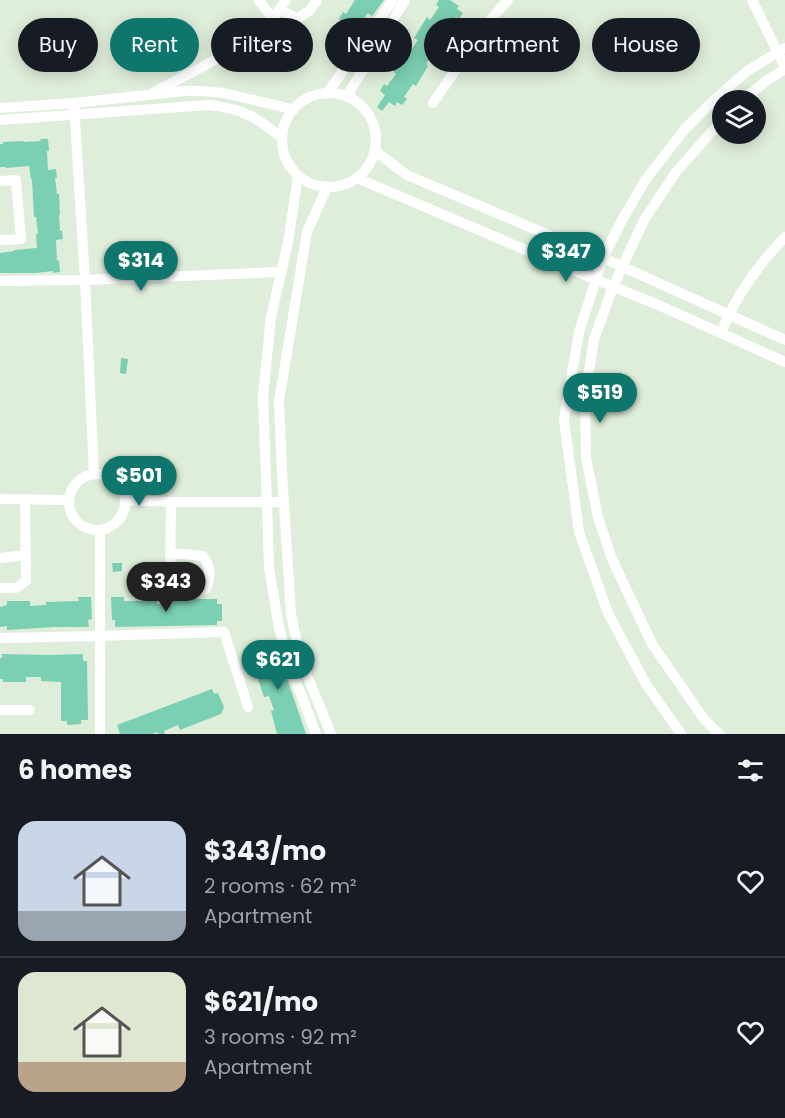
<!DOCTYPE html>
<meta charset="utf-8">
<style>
:root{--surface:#171b24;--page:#20242c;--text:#f1f3f6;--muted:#9ea1a6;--line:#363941;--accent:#0f766e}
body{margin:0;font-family:Poppins,sans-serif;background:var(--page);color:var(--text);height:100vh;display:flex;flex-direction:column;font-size:22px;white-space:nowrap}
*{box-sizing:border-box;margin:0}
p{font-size:20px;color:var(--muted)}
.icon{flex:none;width:33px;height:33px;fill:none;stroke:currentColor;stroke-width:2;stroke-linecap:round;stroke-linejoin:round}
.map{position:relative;height:734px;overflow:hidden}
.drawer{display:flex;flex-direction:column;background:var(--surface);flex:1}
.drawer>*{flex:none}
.banner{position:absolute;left:18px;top:18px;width:750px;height:54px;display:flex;gap:12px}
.fabs{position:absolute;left:712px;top:90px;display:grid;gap:12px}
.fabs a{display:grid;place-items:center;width:54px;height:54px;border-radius:50%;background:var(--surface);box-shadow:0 3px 15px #0003;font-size:30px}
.price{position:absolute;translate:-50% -51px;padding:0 14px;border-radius:21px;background:var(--accent);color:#fff;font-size:20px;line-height:39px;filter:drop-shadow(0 2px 3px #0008)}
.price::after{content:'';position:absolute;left:50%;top:36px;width:18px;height:14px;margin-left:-9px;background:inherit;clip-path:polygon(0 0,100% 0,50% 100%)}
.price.active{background:#222;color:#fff}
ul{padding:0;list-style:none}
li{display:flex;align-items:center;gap:18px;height:150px;padding:0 18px}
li+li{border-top:2px solid var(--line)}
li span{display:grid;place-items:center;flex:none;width:168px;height:120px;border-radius:18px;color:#555}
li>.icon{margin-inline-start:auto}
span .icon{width:72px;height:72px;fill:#fffc;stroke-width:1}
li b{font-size:26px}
h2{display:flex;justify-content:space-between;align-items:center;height:72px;padding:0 18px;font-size:26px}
.chip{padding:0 21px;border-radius:27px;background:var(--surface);box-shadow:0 3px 15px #0003;font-size:21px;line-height:54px}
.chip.active{background:var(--accent);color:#fff}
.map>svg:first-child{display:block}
</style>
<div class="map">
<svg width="785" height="734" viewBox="0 0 785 734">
<rect width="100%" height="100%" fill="#dfeeda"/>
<g fill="#7bcfb2">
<path d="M355 0H384L372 16 368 13 360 24 364 27 360 34 353 29 351 31 345 26 346 24 339 19 343 12 346 14Z"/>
<path d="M439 0H450L459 6 457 9 463 13 459 19 456 17 447 30 450 32 441 46H442L437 53 434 51 426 64 428 66 416 86 413 84 404 97 407 99 402 105 397 102 395 106 389 102 382 111 377 107 385 95 380 91 384 84 387 86 396 74 393 71 401 58 406 51 409 53 418 40 414 38 427 17 430 20 439 7 436 5Z"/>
<path d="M40 139H48L49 151H47L48 170 56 169 57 178H55L57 194H59L60 215H59L60 231H62L63 239 56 240 57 261 59 260 60 272 53 273V271L36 273H0V253L14 251V250L37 248 36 234H38L36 217H34L32 179 31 180 29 166 6 168V167H0V144H3V142L23 141 24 142 41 141Z"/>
<path d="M121 358 128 359 126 374 120 373Z"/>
<path d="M112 563H122V571L113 572Z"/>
<path d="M78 597H91L92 619 88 620 89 627H54L7 630V626L0 627V607L7 605V601H30V606L46 605V602L79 601Z"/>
<path d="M111 597H124V601H157V604H173V599H217V604H222V621H217V625L115 627V620H112Z"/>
<path d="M268 644 270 648 276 646 306 734H277L271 711 274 710 269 696 264 697 257 676 260 675 256 662 252 663 250 655 254 649Z"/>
<path d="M2 654 49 655 83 654V661H87L88 720H81V724L67 725V721H61V682L41 681V677H26V682H3V679H0V658H2Z"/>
<path d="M212 689 214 694 218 693 224 707 221 714 180 730 178 725 164 731 165 734H158L157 732 152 734H120L117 725Z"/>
</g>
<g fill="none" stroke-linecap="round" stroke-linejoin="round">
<g stroke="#fff" stroke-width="10">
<path d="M259 0 272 18"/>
<path d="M752 0 785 67"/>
<path d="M279 10 298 18 309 11 317 0"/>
<path d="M328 92 393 0"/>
<path d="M153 93C191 71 233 55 266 26 274 19 280 8 286 0"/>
<circle cx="329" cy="140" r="47"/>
<path d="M347 96 405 0"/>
<path d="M743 100 766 81 785 69"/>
<path d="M74 103 85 280 94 474"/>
<path d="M433 103 490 20 508 0"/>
<path d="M0 108 74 103 184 91H203L224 93 292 109"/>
<path d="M0 120 209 105C244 109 254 116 281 137"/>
<path d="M375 151 407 175 603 258 785 340"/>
<path d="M298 176 288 242 271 317 263 397 267 503 269 568 279 628 288 660 316 734"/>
<path d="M357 178 587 276 656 304 785 362"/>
<path d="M0 181 16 180 21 239 0 240"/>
<path d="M327 187 307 232 279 401 282 472 291 614 300 658 331 734"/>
<path d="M0 281 85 280 281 272"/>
<path d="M721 333C735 297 758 265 785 237"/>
<circle cx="97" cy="502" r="28"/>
<path d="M0 499 69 500"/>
<path d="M125 500 171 502H284"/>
<path d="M100 530V734"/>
<path d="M171 553 203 556C211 567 211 576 206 589 193 593 182 593 170 586L171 502"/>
<path d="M0 558 26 555"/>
<path d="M0 588H16L26 581 25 499"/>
<path d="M0 638 99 636 224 632 248 707"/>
<path d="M0 710H30"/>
<path d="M681 734 646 684 608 613 579 532 564 420 579 332 603 258 622 220 646 179 685 129 713 101 747 71 785 48"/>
<path d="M719 734 704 719 652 644 612 559 598 517 586 458 585 397 594 339 613 287 644 220 676 172 723 119"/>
</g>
</g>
</svg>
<div class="fabs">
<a><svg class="icon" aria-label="layers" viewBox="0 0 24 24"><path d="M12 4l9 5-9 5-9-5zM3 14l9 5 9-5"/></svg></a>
</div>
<b class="price" style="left:566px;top:283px">$347</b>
<b class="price" style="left:141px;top:292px">$314</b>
<b class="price" style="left:600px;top:424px">$519</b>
<b class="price" style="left:139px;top:507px">$501</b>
<b class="price active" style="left:166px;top:613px">$343</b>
<b class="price" style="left:278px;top:691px">$621</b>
<div class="banner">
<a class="chip">Buy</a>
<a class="chip active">Rent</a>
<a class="chip">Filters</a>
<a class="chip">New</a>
<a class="chip">Apartment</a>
<a class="chip">House</a>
</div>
</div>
<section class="drawer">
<h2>6 homes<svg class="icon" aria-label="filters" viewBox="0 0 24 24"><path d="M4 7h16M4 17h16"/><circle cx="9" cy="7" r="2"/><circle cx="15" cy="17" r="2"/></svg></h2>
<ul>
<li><span style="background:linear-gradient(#c9d6e8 75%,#9aa5b1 0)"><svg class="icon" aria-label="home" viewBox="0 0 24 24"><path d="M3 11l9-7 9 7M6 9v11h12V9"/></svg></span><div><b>$343/mo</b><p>2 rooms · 62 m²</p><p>Apartment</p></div><svg class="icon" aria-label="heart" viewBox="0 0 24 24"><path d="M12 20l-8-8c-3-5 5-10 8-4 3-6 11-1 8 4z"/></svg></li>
<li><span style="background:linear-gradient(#dfe7d0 75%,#b9a48a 0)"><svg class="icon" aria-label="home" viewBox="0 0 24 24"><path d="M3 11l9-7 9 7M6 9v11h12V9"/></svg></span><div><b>$621/mo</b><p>3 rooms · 92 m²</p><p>Apartment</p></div><svg class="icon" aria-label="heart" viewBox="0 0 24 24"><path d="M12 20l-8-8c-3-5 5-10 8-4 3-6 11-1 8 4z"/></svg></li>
</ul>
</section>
